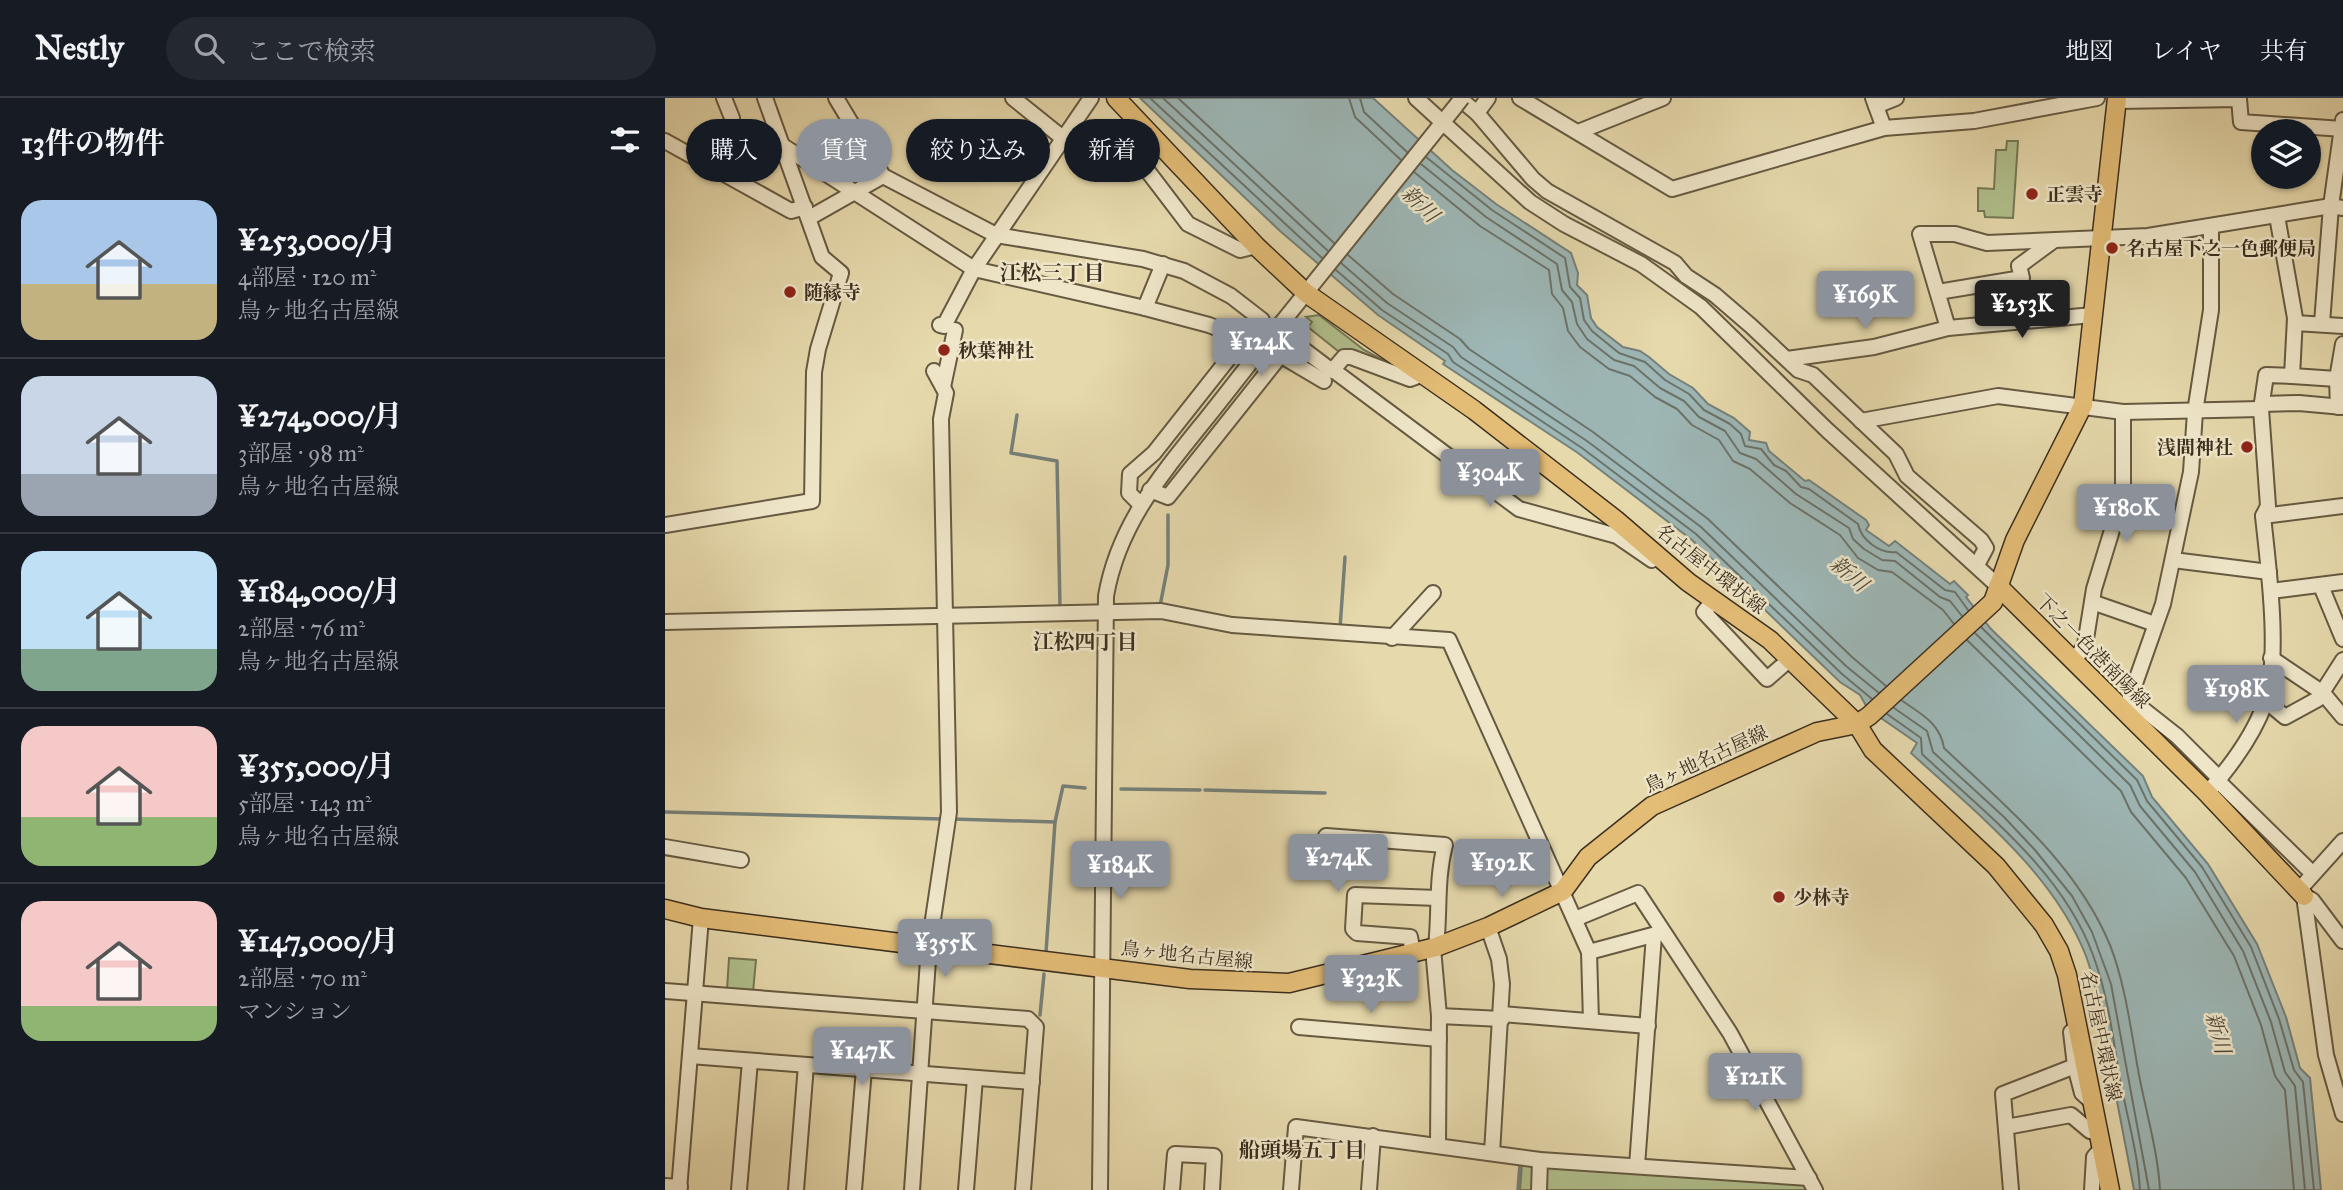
<!DOCTYPE html>
<html lang="ja">
<meta charset="utf-8">
<style>
:root{--surface:#171b24;--page:#242831;--text:#f1f3f6;--muted:#9ea1a6;--line:#363941;--accent:#8c9099}
body{margin:0;font-family:"IM FELL Great Primer","Noto Serif JP",serif;background:var(--page);color:var(--text);height:100vh;display:flex;flex-direction:column;font-size:26px;white-space:nowrap}
*{box-sizing:border-box;margin:0}
p{font-size:23px;color:var(--muted)}
.icon{flex:none;width:38px;height:38px;fill:none;stroke:currentColor;stroke-width:2;stroke-linecap:round;stroke-linejoin:round}
.map{position:relative;flex:1;overflow:hidden}
.drawer{display:flex;flex-direction:column;background:var(--surface);width:665px}
.drawer>*{flex:none}
.banner{position:absolute;left:21px;top:21px;width:665px;height:63px;display:flex;gap:14px}
.tools{position:absolute;left:1586px;top:21px;display:grid;gap:14px}
.tools a{display:grid;place-items:center;width:70px;height:70px;border-radius:50%;background:var(--surface);box-shadow:0 2px 5px #0004;font-size:35px}
.price{position:absolute;translate:-50% -60px;padding:0 16px;border-radius:7px;background:var(--accent);color:#fff;font-size:23px;line-height:46px;filter:drop-shadow(0 2px 4px #0008)}
.price::after{content:'';position:absolute;left:50%;top:42px;width:21px;height:16px;margin-left:-10px;background:inherit;clip-path:polygon(0 0,100% 0,50% 100%)}
.price.on{background:#222;color:#fff}
ul{padding:0;list-style:none}
li{display:flex;align-items:center;gap:21px;height:175px;padding:0 21px}
li+li{border-top:2px solid var(--line)}
li span{display:grid;place-items:center;flex:none;width:196px;height:140px;border-radius:21px;color:#555}
li>.icon{margin-inline-start:auto}
span .icon{width:84px;height:84px;fill:#fffc;stroke-width:1}
li b{font-size:30px}
h2{display:flex;justify-content:space-between;align-items:center;height:84px;padding:0 21px;font-size:30px}
.chip{padding:0 24px;border-radius:32px;background:var(--surface);box-shadow:0 2px 5px #0004;font-size:24px;line-height:63px}
.chip.on{background:var(--accent);color:#fff}
header{display:flex;align-items:center;gap:42px;box-sizing:border-box;height:98px;padding:0 35px;background:var(--surface);border-bottom:2px solid var(--line)}
header strong{font-size:33px}
nav{display:flex;gap:38px;margin-inline-start:auto;font-size:24px}
.search{width:490px;height:63px;background:var(--page);display:flex;align-items:center;gap:18px;box-sizing:border-box;padding:0 24px;border-radius:38px;color:var(--muted);font-size:26px}
main{display:flex;flex:1;min-height:0}
.map>svg:first-child{display:block}
</style>
<header>
<strong>Nestly</strong>
<div class="search"><svg class="icon" aria-label="search" viewBox="0 0 24 24"><circle cx="10" cy="10" r="6"/><path d="M15 15l6 6"/></svg>ここで検索</div>
<nav><a>地図</a><a>レイヤ</a><a>共有</a></nav>
</header>
<main>
<section class="drawer">
<h2>13件の物件<svg class="icon" aria-label="filters" viewBox="0 0 24 24"><path d="M4 7h16M4 17h16"/><circle cx="9" cy="7" r="2"/><circle cx="15" cy="17" r="2"/></svg></h2>
<ul>
<li><span style="background:linear-gradient(#a9c7e8 60%,#c2b280 0)"><svg class="icon" aria-label="home" viewBox="0 0 24 24"><path d="M3 11l9-7 9 7M6 9v11h12V9"/></svg></span><div><b>¥253,000/月</b><p>4部屋 · 120 m²</p><p>鳥ヶ地名古屋線</p></div></li>
<li><span style="background:linear-gradient(#c9d6e8 70%,#9aa5b1 0)"><svg class="icon" aria-label="home" viewBox="0 0 24 24"><path d="M3 11l9-7 9 7M6 9v11h12V9"/></svg></span><div><b>¥274,000/月</b><p>3部屋 · 98 m²</p><p>鳥ヶ地名古屋線</p></div></li>
<li><span style="background:linear-gradient(#bfe0f5 70%,#7fa58c 0)"><svg class="icon" aria-label="home" viewBox="0 0 24 24"><path d="M3 11l9-7 9 7M6 9v11h12V9"/></svg></span><div><b>¥184,000/月</b><p>2部屋 · 76 m²</p><p>鳥ヶ地名古屋線</p></div></li>
<li><span style="background:linear-gradient(#f6c9c9 65%,#8fb573 0)"><svg class="icon" aria-label="home" viewBox="0 0 24 24"><path d="M3 11l9-7 9 7M6 9v11h12V9"/></svg></span><div><b>¥355,000/月</b><p>5部屋 · 143 m²</p><p>鳥ヶ地名古屋線</p></div></li>
<li><span style="background:linear-gradient(#f6c9c9 75%,#8fb573 0)"><svg class="icon" aria-label="home" viewBox="0 0 24 24"><path d="M3 11l9-7 9 7M6 9v11h12V9"/></svg></span><div><b>¥147,000/月</b><p>2部屋 · 70 m²</p><p>マンション</p></div></li>
</ul>
</section>
<div class="map">
<svg width="1678" height="1092" viewBox="0 0 1678 1092">
<rect width="100%" height="100%" fill="#e6d9ac"/>
<filter id="stains"><feTurbulence type="fractalNoise" baseFrequency=".00286" numOctaves="4"/><feColorMatrix values="0 0 0 0 .2 0 0 0 0 .09 0 0 0 0 .02 0 0 0 .5 -.17"/></filter>
<radialGradient id="worn" r=".72"><stop offset=".6" stop-color="#630" stop-opacity="0"/><stop offset="1" stop-color="#630" stop-opacity=".3"/></radialGradient>
<g fill="#b1c08d" stroke="#767856" stroke-width="2">
<path d="M1342 43H1353L1348 120 1320 119 1319 113H1313V90L1329 91 1331 52H1341Z"/>
<path d="M654 217 699 252 733 270 678 257 643 229 647 224 641 219Z"/>
<path d="M64 860 91 862 88 894 62 892Z"/>
<path d="M857 1065 1139 1086 1144 1092H855Z"/>
</g>
<path fill="#9db7b6" stroke="#76817a" stroke-width="2" d="M475 0H708L787 72 831 106 906 155 913 175 912 187 922 197 926 220 932 229 958 249 975 253 984 259 1004 276 1028 290 1043 306 1069 320 1085 334 1084 342 1101 345 1104 353 1140 383 1144 382 1201 422 1204 427 1201 432 1224 448 1230 443 1285 486 1289 483 1303 497 1301 499 1326 531 1478 678 1487 699 1543 766 1592 846 1621 919 1635 970 1645 980 1656 1092H1469C1460 1045 1451 998 1442 951 1436 920 1432 888 1421 858 1388 774 1310 714 1246 655L1252 645 1203 611 1195 597 1175 584 1027 442 913 355 778 266 780 263 713 217 615 133Z"/>
<g fill="none" stroke-linecap="round" stroke-linejoin="round">
<g stroke="#6c736a" stroke-width="2">
<path d="M485 0 657 160"/>
<path d="M498 0 663 153"/>
<path d="M513 0 669 145"/>
<path d="M684 0 690 19 736 62"/>
<path d="M695 0 699 14 742 54"/>
<path d="M761 59 827 112 900 160 905 189 915 200 919 222 927 233 954 255 980 264 1000 282 1024 296 1039 312 1065 326 1076 336 1080 348 1096 351 1109 367 1121 373 1136 389 1144 391 1193 426C1196 442 1215 456 1231 454L1280 492 1290 494 1303 512"/>
<path d="M756 66 821 119 892 166 897 192 907 204 912 226 922 241 949 262 969 268 995 290 1019 303 1034 319 1060 333 1075 355 1091 361 1131 396 1184 430 1188 441 1199 451 1217 462 1230 463 1275 499 1285 503 1297 518"/>
<path d="M749 74 815 128 884 172 887 196 898 210 903 233 915 249 944 271 965 278 990 299 1012 311 1027 327 1054 342 1068 363 1085 371 1125 405 1175 437 1193 460 1213 472 1227 474 1278 512 1289 526"/>
<path d="M683 157 728 196 795 241 804 251 928 334 1043 421 1187 559 1221 588"/>
<path d="M676 165 722 205 788 249 796 259 922 343 1036 429 1181 568 1214 595"/>
<path d="M671 172 717 212 783 256 788 264 917 350 1031 436 1177 576 1207 601"/>
<path d="M1316 529 1472 682 1482 703 1537 769 1586 849 1614 921 1629 972 1638 984 1649 1092"/>
<path d="M1310 535 1465 687 1475 708 1530 774 1578 853 1606 924 1620 974 1630 988 1640 1092"/>
<path d="M1302 542 1456 693 1466 714 1521 780 1569 858 1596 927 1610 978 1620 992 1629 1092"/>
<path d="M1236 602C1256 616 1275 625 1279 650 1341 709 1411 765 1445 847 1461 888 1466 934 1474 977 1481 1014 1493 1054 1495 1092"/>
<path d="M1229 610 1262 633 1268 654 1339 719 1370 752 1407 798 1427 834 1446 886 1484 1092"/>
<path d="M1222 616 1256 640 1257 656C1320 715 1397 773 1428 857 1443 897 1448 940 1455 982 1462 1018 1473 1056 1475 1092"/>
</g>
<g stroke="#76817a" stroke-width="3.5">
<path d="M352 317 346 355 392 363 395 509"/>
<path d="M495 508 503 467V417"/>
<path d="M675 530 680 459"/>
<path d="M456 691 535 692"/>
<path d="M540 692 660 695"/>
<path d="M0 714 278 721"/>
<path d="M287 721 390 724"/>
<path d="M381 854 390 724 398 688 420 690"/>
<path d="M375 917 379 876"/>
<path d="M853 1092 855 1066"/>
</g>
<g stroke="#665a42" stroke-width="18">
<g id="minor">
<path d="M348 0 399 41"/>
<path d="M751 0 865 104 899 126 976 166 1036 209 1162 332 1333 488"/>
<path d="M794 0 812 15 823 0"/>
<path d="M855 0 1007 91 1219 30 1309 23 1432 0"/>
<path d="M1208 0 1219 30"/>
<path d="M1452 3 1574 1 1576 24 1678 31"/>
<path d="M1211 8 1231 0"/>
<path d="M812 15 868 81 882 93 1010 165 1021 178 1050 197 1086 228 1133 272 1148 277 1231 356 1242 378 1316 442 1321 450 1312 467"/>
<path d="M474 24 472 59 523 126 575 152 591 148"/>
<path d="M913 34 998 0"/>
<path d="M0 43 126 113 140 109"/>
<path d="M118 48 309 171 480 210 544 227 579 241 597 222 566 198 519 173 478 161 331 137 218 78 171 0"/>
<path d="M44 68 68 39 67 20 59 0"/>
<path d="M144 120 218 78"/>
<path d="M1273 194 1357 180 1354 168 1388 143"/>
<path d="M480 210 498 166"/>
<path d="M1630 225 1678 228"/>
<path d="M1657 225 1666 108 1678 22"/>
<path d="M275 227 279 228 309 171 426 0"/>
<path d="M615 227 790 9"/>
<path d="M1283 230 1255 136H1290L1322 145 1483 138 1666 108 1678 110"/>
<path d="M622 239 667 273 679 259H686L745 281 759 276"/>
<path d="M615 257 659 283"/>
<path d="M1122 261 1209 249 1283 230 1428 217"/>
<path d="M668 272 854 411 952 438 987 462"/>
<path d="M1627 278 1672 281"/>
<path d="M278 289 290 232"/>
<path d="M1597 306 1634 305 1678 309"/>
<path d="M1673 309 1672 281 1678 246"/>
<path d="M1196 323 1333 298 1458 314 1596 311"/>
<path d="M485 392 503 399 627 243"/>
<path d="M475 406 464 395 465 376 489 355 579 241"/>
<path d="M1598 418 1678 408"/>
<path d="M0 427 147 403 149 274 153 251 176 175 157 159 100 0"/>
<path d="M1508 462 1604 474"/>
<path d="M1656 488 1678 541"/>
<path d="M1606 493 1678 484"/>
<path d="M1048 503 1039 514 1102 581 1125 561"/>
<path d="M1427 504 1490 526"/>
<path d="M0 524 496 513 567 527 784 542 924 854 926 923"/>
<path d="M727 540 768 495"/>
<path d="M1606 560 1658 595 1678 619"/>
<path d="M1409 563 1420 547 1429 491 1458 396V314"/>
<path d="M1465 601 1512 638 1555 681"/>
<path d="M1601 603 1620 619 1653 601 1678 562"/>
<path d="M1460 614 1498 506 1526 374 1530 314 1546 212V128"/>
<path d="M1553 683 1647 775"/>
<path d="M1542 695C1565 669 1588 639 1600 605 1616 561 1603 466 1598 418L1603 408 1596 311 1601 277 1627 278 1630 220 1612 118"/>
<path d="M661 738 780 747C771 782 775 813 771 849"/>
<path d="M0 749 76 762"/>
<path d="M1634 792 1678 743"/>
<path d="M1639 798 1661 957 1678 1016"/>
<path d="M1639 798 1647 802 1678 843"/>
<path d="M910 821 973 795 1065 935 1150 1092"/>
<path d="M823 829 834 861 837 886 827 1055"/>
<path d="M768 850 774 918 773 1046"/>
<path d="M924 854 995 835"/>
<path d="M748 855 745 839 692 835 688 831 690 797 773 800"/>
<path d="M0 893 363 921 371 929 358 1092"/>
<path d="M837 916 983 928"/>
<path d="M774 918 837 921"/>
<path d="M634 929 774 941"/>
<path d="M25 958 367 984"/>
<path d="M1410 968 1417 995 1426 1003"/>
<path d="M1341 1029 1406 1017 1425 1033 1434 1034"/>
<path d="M972 1068 989 837"/>
<path d="M0 1088 15 1089"/>
<path d="M14 1092 36 820"/>
<path d="M74 1092 85 963"/>
<path d="M131 1092 141 967"/>
<path d="M189 1092 199 971"/>
<path d="M247 1092 264 848 284 714 276 321 281 295 269 273"/>
<path d="M301 1092 310 980"/>
<path d="M435 1092 441 498C454 422 503 369 549 311"/>
<path d="M507 1092 510 1056 549 1058 547 1092"/>
<path d="M626 1092 631 1029 875 1062 1144 1080"/>
<path d="M704 1092 708 1038"/>
<path d="M874 1092 875 1062"/>
<path d="M1346 1092 1338 996 1410 968 1406 934"/>
<path d="M1427 1092 1429 1059 1437 1050"/>
</g>
</g>
<g stroke="#3c2f1f" stroke-width="21">
<g id="major">
<path d="M451 0 591 148 641 195 809 312 951 422 1023 484 1105 542 1192 626 1208 652 1331 768 1379 827 1394 853 1402 877 1445 1092"/>
<path d="M1333 488 1542 695 1639 798"/>
<path d="M0 811 36 820 525 881 624 885 771 849 823 829 898 793 923 759 987 708 1152 634 1192 626 1204 618 1328 504 1350 442 1418 307 1452 0"/>
</g>
</g>
<use href="#minor" stroke="#efe6c9" stroke-width="14"/>
<use href="#major" stroke="#e3bc76" stroke-width="18"/>
<g stroke="#665a42" stroke-width="18" stroke-linecap="butt">
<g id="minor-bridge">
<path d="M790 9 797 0"/>
<path d="M549 311 615 227"/>
</g>
</g>
<use href="#minor-bridge" stroke="#efe6c9" stroke-width="14"/>
</g>
<g fill="#8f2418" stroke="#efe6c9" stroke-width="2.5">
<circle cx="1367" cy="96" r="7"/>
<circle cx="1447" cy="150" r="7"/>
<circle cx="125" cy="194" r="7"/>
<circle cx="279" cy="252" r="7"/>
<circle cx="1582" cy="349" r="7"/>
<circle cx="1114" cy="799" r="7"/>
</g>
<g text-anchor="middle" dominant-baseline="central" stroke-width="5" stroke-linejoin="round" paint-order="stroke">
<g font-size="19" font-weight="bold" fill="#3c2f1f" stroke="#efe6c9" text-anchor="start">
<text x="1381" y="96">正雲寺</text>
<text x="1461" y="150">名古屋下之一色郵便局</text>
<text x="139" y="194">随縁寺</text>
<text x="293" y="252">秋葉神社</text>
<text x="1568" y="349" text-anchor="end">浅間神社</text>
<text x="1128" y="799">少林寺</text>
</g>
<g font-size="19" fill="#3c2f1f" stroke="#efe6c9">
<text transform="translate(1046 471) rotate(38)">名古屋中環状線</text>
<text transform="translate(1428 553) rotate(45)">下之一色港南陽線</text>
<text transform="translate(1041 661) rotate(-25)">鳥ヶ地名古屋線</text>
<text transform="translate(522 857) rotate(6)">鳥ヶ地名古屋線</text>
<text transform="translate(1436 938) rotate(78)">名古屋中環状線</text>
</g>
<g font-size="21" font-style="italic" fill="#4f4a3d" stroke="#efe6c9">
<text transform="translate(755 106) rotate(44)">新川</text>
<text transform="translate(1184 476) rotate(40)">新川</text>
<text transform="translate(1553 935) rotate(75)">新川</text>
</g>
<g font-size="21" font-weight="bold" fill="#3c2f1f" stroke="#efe6c9">
<text x="387" y="175">江松三丁目</text>
<text x="420" y="544">江松四丁目</text>
<text x="637" y="1052">船頭場五丁目</text>
</g>
</g>
<rect width="100%" height="100%" filter="url(#stains)"/>
<rect width="100%" height="100%" fill="url(#worn)"/>
</svg>
<div class="tools">
<a><svg class="icon" aria-label="layers" viewBox="0 0 24 24"><path d="M12 4l9 5-9 5-9-5zM3 14l9 5 9-5"/></svg></a>
</div>
<b class="price" style="left:1200px;top:233px">¥169K</b>
<b class="price on" style="left:1357px;top:242px">¥253K</b>
<b class="price" style="left:596px;top:280px">¥124K</b>
<b class="price" style="left:825px;top:411px">¥304K</b>
<b class="price" style="left:1461px;top:446px">¥180K</b>
<b class="price" style="left:1571px;top:627px">¥198K</b>
<b class="price" style="left:673px;top:796px">¥274K</b>
<b class="price" style="left:837px;top:801px">¥192K</b>
<b class="price" style="left:455px;top:803px">¥184K</b>
<b class="price" style="left:280px;top:881px">¥355K</b>
<b class="price" style="left:706px;top:917px">¥323K</b>
<b class="price" style="left:197px;top:989px">¥147K</b>
<b class="price" style="left:1090px;top:1015px">¥121K</b>
<div class="banner">
<a class="chip">購入</a>
<a class="chip on">賃貸</a>
<a class="chip">絞り込み</a>
<a class="chip">新着</a>
</div>
</div>
</main>
